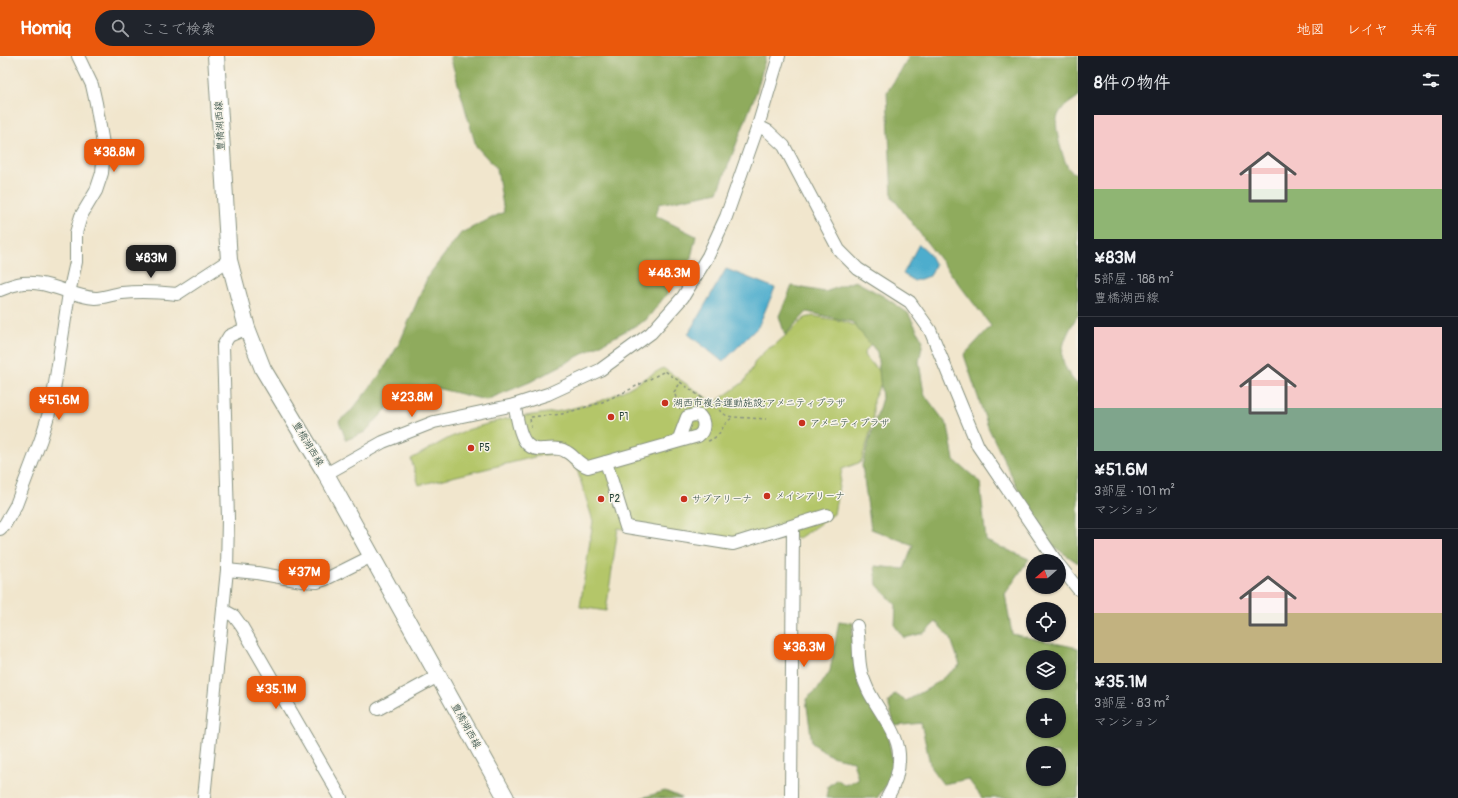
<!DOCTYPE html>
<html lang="ja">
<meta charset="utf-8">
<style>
:root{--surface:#171b24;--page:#20242c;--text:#f1f3f6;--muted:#9ea1a6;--line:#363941;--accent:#ea580c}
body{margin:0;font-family:Pangolin,"Klee One",sans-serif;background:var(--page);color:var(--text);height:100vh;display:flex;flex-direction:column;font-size:15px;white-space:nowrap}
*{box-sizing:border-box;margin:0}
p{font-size:13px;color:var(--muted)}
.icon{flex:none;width:22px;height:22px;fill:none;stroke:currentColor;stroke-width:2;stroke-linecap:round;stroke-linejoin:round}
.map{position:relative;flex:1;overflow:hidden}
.drawer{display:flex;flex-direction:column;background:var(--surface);width:380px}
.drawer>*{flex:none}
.needle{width:26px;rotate:250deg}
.tools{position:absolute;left:1026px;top:498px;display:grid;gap:8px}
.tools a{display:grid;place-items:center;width:40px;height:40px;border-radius:50%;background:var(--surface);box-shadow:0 1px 3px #0004;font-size:20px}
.price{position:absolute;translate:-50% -34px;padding:0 9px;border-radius:8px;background:var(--accent);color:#fff;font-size:13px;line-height:26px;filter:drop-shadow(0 1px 2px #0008)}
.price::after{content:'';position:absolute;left:50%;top:24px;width:12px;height:9px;margin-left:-6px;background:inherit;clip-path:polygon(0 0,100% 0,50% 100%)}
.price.on{background:#222;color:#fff}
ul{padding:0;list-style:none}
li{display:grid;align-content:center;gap:8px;height:212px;padding:0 16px}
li+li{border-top:1px solid var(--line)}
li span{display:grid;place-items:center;height:124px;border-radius:0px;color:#555}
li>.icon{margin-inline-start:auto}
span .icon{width:72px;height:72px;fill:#fffc;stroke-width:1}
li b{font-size:17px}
h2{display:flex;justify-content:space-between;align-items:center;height:48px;padding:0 16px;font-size:17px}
header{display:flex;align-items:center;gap:24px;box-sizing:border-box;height:56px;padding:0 20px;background:var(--accent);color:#fff}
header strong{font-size:19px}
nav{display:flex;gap:22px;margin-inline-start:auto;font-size:14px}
.search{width:280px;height:36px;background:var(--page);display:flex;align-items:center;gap:10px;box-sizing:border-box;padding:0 14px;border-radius:22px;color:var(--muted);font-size:15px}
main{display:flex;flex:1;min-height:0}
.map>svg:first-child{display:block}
</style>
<header>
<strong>Homiq</strong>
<div class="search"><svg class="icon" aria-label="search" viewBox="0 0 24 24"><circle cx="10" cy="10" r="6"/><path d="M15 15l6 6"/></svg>ここで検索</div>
<nav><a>地図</a><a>レイヤ</a><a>共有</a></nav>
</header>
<main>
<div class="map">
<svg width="1078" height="742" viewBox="0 0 1078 742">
<rect width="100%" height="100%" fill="#f7f3e8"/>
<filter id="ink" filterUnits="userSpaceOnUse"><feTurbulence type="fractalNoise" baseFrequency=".025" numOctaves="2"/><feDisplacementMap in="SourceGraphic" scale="8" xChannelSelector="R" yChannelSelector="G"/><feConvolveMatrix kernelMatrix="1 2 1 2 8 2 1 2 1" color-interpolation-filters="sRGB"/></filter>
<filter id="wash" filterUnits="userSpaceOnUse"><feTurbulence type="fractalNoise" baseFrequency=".012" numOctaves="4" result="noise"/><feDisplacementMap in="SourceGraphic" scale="16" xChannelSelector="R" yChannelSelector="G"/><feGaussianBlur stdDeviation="0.9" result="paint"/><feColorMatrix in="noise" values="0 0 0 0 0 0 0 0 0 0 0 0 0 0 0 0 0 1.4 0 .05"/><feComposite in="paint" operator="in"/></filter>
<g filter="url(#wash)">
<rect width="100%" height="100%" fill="#f1e6cd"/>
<path fill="#b4c669" stroke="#6a824e" d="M813 260 842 265 861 272 872 287 864 297 865 301 882 317V325L873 344V365L868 384 861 406 842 413 834 458 799 482 763 484 733 492 618 472 606 555 580 551 593 465 577 413 562 399 554 398 543 399 419 429 411 403 449 382 467 374 504 363 561 355 601 345 627 333 663 312 714 347 744 326 753 311 755 305 767 293 775 289 805 262Z"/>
<g fill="#8fab5d" stroke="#577448" fill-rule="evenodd">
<path d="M450 0H766L757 34 718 136 659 148 656 160 696 180 689 210 646 264 530 326 486 344 436 332 396 343 365 376 346 384 339 365 352 354 382 316 400 286 428 220 461 177 504 156 497 113 476 90Z"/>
<path d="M907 0H1078V41C1070 47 1059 52 1057 63 1054 72 1063 103 1068 112 1070 115 1075 117 1078 119V259C1069 274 1057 293 1065 310 1067 316 1071 321 1075 326L1078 328V507L1050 488 1026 449 988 371 964 299 991 270 892 141 887 36 908 4Z"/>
<path d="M855 225 883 240 908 257 923 285 919 306 924 338 948 370 954 404 980 426 986 485 1029 503 1005 538 1012 578 1078 592V742H982L968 723 943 728 931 712 921 667 895 670 888 647 895 638 906 645 931 631 960 609 951 583 936 566 924 577 904 582 895 570 896 549 877 529 875 510 904 513 913 489 871 473 862 409 882 342 877 296 852 266 807 256 785 279 779 260 792 230 825 236ZM1033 601H1059V627H1033ZM1033 649H1059V675H1033ZM1033 697H1059V723H1033Z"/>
<path d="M839 565 853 567 852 592 859 630 876 654 887 675 893 709 888 727 877 742H826L828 730 837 723 845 729 858 723 853 705 831 700 812 687 806 643 818 633 830 615Z"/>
<path d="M665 735 682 742H641Z"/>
</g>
<g fill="#4eadcd" stroke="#367580">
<path d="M919 188 928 196 935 209 930 220 914 225 903 218Z"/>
<path d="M726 213 775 232 758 271 723 306 688 278Z"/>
</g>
</g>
<g filter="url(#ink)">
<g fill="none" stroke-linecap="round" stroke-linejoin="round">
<g stroke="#889280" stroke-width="14">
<g id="minor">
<path d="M758 70 768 75 784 90 839 194 858 213 910 246 930 274 978 390 1056 505"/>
<path d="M0 234C7 231 16 228 23 227 48 224 70 240 95 242 103 242 113 238 122 237 140 235 158 236 177 238L229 204"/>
<path d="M514 349C519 366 519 396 543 393 551 393 558 391 565 395 574 399 578 408 588 411L698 380C705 375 705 366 700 360L694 359 687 361 678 385"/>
<path d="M606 406 626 471 733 488 827 459"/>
<path d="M326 418 383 386 434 366 514 349 548 338 600 314 651 277 683 241 708 200 726 161 758 70 779 0"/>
<path d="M0 473 5 468 16 449 41 383 52 347 69 237 76 206V177L81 160 96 135 102 117 104 94 96 47 92 29 78 0"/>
<path d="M1059 509 1078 533"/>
<path d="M227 514 257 517 302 525 317 526 326 523 372 500"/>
<path d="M223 554 234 560 242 571 341 742"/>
<path d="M857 570C860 586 857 603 862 619 864 624 866 630 869 636 878 654 898 677 899 698 900 714 895 729 887 742"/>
<path d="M378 653 438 620"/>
<path d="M204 742 227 514 228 462 223 290 229 280 247 272"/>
<path d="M791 742 793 470"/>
</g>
</g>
<g stroke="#889280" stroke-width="18">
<path id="major" d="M216 0 229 204 247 272 263 313 326 418 506 742"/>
</g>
<g stroke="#889280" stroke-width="1.5" stroke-dasharray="3 3" stroke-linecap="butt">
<path d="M680 353 674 336 681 326"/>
<path d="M531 372 530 361 562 358 600 347 627 335 665 315 727 360 733 361 766 363"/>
<path d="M708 385C724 379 720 369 732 362"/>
</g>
<use href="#minor" stroke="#fff" stroke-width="12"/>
<use href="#major" stroke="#fff" stroke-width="16"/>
</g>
</g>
<g fill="#c8321e" stroke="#f7f3e8" stroke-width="1.5">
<circle cx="665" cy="347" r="4"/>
<circle cx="611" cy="361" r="4"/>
<circle cx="802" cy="367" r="4"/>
<circle cx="471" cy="392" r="4"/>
<circle cx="767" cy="440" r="4"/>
<circle cx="601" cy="443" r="4"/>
<circle cx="684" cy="443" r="4"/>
</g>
<g text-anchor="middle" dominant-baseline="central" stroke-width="3" stroke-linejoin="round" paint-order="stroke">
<g font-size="10" fill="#1f3d34" stroke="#f7f3e8">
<text transform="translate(220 70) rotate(-93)">豊橋湖西線</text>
<text transform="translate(308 388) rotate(59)">豊橋湖西線</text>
<text transform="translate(466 670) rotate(61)">豊橋湖西線</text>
</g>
<g font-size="10" fill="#1f3d34" stroke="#f7f3e8" text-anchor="start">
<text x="673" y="347">湖西市複合運動施設;アメニティプラザ</text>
<text x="619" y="361">P1</text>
<text x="810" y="367">アメニティプラザ</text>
<text x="479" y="392">P5</text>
<text x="775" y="440">メインアリーナ</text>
<text x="609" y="443">P2</text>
<text x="692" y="443">サブアリーナ</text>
</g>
</g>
</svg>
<div class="tools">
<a><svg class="needle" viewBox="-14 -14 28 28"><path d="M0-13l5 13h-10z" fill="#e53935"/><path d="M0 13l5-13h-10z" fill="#9ea1a6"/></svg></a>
<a><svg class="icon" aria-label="locate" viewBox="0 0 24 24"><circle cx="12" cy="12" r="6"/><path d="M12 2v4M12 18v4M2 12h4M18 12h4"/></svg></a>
<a><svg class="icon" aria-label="layers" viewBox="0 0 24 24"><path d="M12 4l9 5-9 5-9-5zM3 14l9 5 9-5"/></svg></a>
<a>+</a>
<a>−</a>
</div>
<b class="price" style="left:114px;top:117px">¥38.8M</b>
<b class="price on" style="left:151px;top:223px">¥83M</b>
<b class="price" style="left:669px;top:238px">¥48.3M</b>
<b class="price" style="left:412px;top:362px">¥23.8M</b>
<b class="price" style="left:59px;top:365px">¥51.6M</b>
<b class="price" style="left:304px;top:537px">¥37M</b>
<b class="price" style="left:804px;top:612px">¥38.3M</b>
<b class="price" style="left:276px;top:654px">¥35.1M</b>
</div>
<section class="drawer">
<h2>8件の物件<svg class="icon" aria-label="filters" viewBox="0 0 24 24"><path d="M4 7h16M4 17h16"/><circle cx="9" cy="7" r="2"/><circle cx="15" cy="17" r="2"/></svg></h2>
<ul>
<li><span style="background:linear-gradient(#f6c9c9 60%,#8fb573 0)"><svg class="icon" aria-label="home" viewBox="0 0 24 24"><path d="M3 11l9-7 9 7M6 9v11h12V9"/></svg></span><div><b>¥83M</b><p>5部屋 · 188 m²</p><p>豊橋湖西線</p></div></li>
<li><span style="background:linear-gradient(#f6c9c9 65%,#7fa58c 0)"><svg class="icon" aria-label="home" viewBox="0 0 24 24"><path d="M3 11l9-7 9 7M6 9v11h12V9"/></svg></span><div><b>¥51.6M</b><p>3部屋 · 101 m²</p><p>マンション</p></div></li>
<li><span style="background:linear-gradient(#f6c9c9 60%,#c2b280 0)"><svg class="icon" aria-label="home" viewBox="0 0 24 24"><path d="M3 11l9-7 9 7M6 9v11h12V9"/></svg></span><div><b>¥35.1M</b><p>3部屋 · 83 m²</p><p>マンション</p></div></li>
</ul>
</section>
</main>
